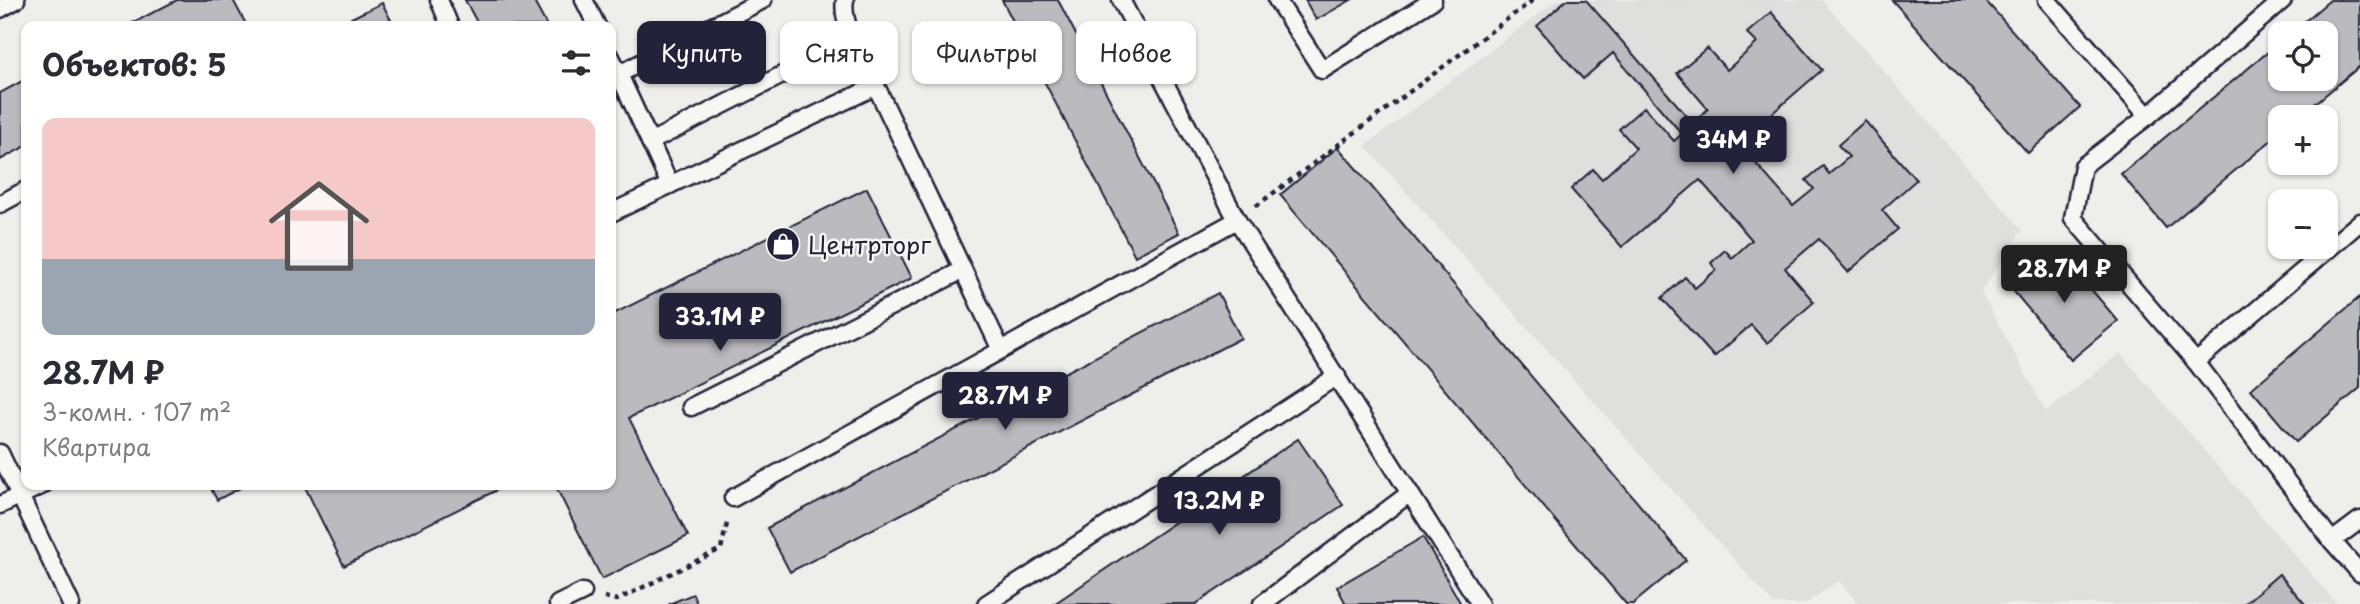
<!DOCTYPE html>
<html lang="ru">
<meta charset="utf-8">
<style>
:root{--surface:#fff;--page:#f2f2f3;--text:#2b2b33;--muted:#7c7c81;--accent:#22223b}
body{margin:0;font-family:"Playpen Sans",sans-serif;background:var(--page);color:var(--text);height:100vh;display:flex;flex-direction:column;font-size:26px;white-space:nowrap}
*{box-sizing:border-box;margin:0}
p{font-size:23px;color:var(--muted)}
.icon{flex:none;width:38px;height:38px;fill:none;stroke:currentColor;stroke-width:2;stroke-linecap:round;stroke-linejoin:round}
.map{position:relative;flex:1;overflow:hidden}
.details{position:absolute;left:21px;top:21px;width:595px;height:469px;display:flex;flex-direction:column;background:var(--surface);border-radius:14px;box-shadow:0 2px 5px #0004}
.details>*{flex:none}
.hud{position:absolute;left:637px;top:21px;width:665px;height:63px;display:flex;gap:14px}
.buttons{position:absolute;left:2268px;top:21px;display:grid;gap:14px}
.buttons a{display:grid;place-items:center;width:70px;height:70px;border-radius:14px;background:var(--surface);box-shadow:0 2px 5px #0004;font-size:35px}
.price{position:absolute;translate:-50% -60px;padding:0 16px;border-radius:7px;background:var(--accent);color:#fff;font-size:23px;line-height:46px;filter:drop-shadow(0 2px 4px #0008)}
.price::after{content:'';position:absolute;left:50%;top:42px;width:21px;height:16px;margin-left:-10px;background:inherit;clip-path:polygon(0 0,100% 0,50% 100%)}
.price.selected{background:#222;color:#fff}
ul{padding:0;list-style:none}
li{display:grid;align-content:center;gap:14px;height:371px;padding:0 21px}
li span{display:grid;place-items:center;height:217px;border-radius:14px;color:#555}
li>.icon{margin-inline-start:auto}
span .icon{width:126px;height:126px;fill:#fffc;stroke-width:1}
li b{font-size:30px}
h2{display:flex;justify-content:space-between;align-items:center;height:84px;padding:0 21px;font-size:30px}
.pill{padding:0 24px;border-radius:14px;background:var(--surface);box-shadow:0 2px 5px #0004;font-size:24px;line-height:63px}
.pill.selected{background:var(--accent);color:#fff}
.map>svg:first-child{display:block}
</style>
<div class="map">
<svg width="2360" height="604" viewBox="0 0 2360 604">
<rect width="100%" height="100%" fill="#eeeeeb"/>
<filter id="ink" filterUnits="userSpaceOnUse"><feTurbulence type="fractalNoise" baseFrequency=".0143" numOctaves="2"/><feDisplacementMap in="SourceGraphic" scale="14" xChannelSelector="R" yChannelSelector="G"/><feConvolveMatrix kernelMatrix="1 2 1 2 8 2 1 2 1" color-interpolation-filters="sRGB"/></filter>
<g filter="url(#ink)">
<path fill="#dfdfde" d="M1557 0H1822L2022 230 1981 292 2046 412 2120 353 2337 604H1859L1839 581 1805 604H1774L1365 146Z"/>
<g fill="#bbbbbf" stroke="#22223b" stroke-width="2">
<path d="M177 0H233L247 26H127Z"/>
<path d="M465 0H533L547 26H479Z"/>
<path d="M1002 0H1058L1179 233 1135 256Z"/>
<path d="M1305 0H1351L1316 20Z"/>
<path d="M1566 0H1586L1693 123 1708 109 1677 73 1707 48 1727 70 1757 43 1747 33 1771 12 1822 70 1738 143 1793 206 1814 189 1806 180 1823 166 1829 174 1849 157 1838 145 1865 121 1916 180 1882 210 1898 229 1848 272 1819 239 1785 268 1814 302 1767 343 1751 325 1714 357 1662 298 1685 277 1695 288 1716 270 1711 263 1725 250 1732 258 1752 240 1700 180 1622 247 1571 189 1593 169 1602 179 1636 148 1619 129 1644 107 1674 141 1682 134 1613 53 1583 79 1537 26Z"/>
<path d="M1892 0H1985L2080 107 2028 153Z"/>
<path d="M2330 0H2360V66L2299 117H2280V133L2166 228 2121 174 2280 42V79H2326V33H2291Z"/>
<path d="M382 3 394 26H335Z"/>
<path d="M26 79V146L0 160V93Z"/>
<path d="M1338 147 1686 560 1633 604H1626L1280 195Z"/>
<path d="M867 188 912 278 629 418 688 536 602 579 555 485H611V315Z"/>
<path d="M2057 249 2118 321 2071 360 2011 288Z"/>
<path d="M1218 293 1241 338 790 572 767 528Z"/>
<path d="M2360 297V388L2296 442 2251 389Z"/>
<path d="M1298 439 1343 505 1196 604H1054Z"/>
<path d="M209 485H246L217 500Z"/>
<path d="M304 485H507L344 566Z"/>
<path d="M1423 537 1461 604H1346L1337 587Z"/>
<path d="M2279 574 2305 604H2244Z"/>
<path d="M693 594 697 604H669Z"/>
</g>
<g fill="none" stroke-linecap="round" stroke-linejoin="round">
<g stroke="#22223b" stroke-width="21">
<g id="lane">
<path d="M439 0 450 26"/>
<path d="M584 0 597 26"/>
<path d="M1277 0 1322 70 1433 0"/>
<path d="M2047 0 2148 116 2283 0"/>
<path d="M0 9 16 0"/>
<path d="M611 57 670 185"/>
<path d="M619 74 763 0"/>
<path d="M876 86 1001 350"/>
<path d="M2148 116 2083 166 2073 218 2196 362 2360 222"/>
<path d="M650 142 853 39"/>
<path d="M0 204 26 190"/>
<path d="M611 213 876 86C865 64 840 24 845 0"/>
<path d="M1237 220 1480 604"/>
<path d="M2196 362 2332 541 2360 573"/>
<path d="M691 407 963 270"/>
<path d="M0 453 71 604"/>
<path d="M733 498 1237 220 1121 0"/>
<path d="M0 505 43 485"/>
<path d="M2332 541 2360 520"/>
<path d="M558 604 583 592"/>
<path d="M986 604 1337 376"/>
<path d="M1262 604 1410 493"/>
</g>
</g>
<g stroke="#22223b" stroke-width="4.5" stroke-dasharray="5 5" stroke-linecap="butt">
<path d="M1256 206 1533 0"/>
<path d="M604 597 617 600 721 549 728 519"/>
</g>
<use href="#lane" stroke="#f6f6f2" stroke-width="16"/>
</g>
</g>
<defs>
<g id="shop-disc" transform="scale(1.75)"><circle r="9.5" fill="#22223b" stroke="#f6f6f2"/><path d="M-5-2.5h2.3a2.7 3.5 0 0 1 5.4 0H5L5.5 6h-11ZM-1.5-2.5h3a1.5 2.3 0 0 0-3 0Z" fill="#fff"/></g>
</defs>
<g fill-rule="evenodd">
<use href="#shop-disc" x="783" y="244"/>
</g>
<g text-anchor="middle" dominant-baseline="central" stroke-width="5" stroke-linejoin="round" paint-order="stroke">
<g font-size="24" fill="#22223b" stroke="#f6f6f2" text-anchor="start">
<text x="808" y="244">Центрторг</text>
</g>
</g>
</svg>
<div class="buttons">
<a><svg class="icon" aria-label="locate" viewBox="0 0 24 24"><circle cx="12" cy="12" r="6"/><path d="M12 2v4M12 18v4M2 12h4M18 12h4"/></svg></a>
<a>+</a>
<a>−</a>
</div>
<b class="price" style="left:1733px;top:176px">34M ₽</b>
<b class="price selected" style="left:2064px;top:305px">28.7M ₽</b>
<b class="price" style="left:720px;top:353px">33.1M ₽</b>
<b class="price" style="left:1005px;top:432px">28.7M ₽</b>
<b class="price" style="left:1219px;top:537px">13.2M ₽</b>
<div class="hud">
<a class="pill selected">Купить</a>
<a class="pill">Снять</a>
<a class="pill">Фильтры</a>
<a class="pill">Новое</a>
</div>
<section class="details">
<h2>Объектов: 5<svg class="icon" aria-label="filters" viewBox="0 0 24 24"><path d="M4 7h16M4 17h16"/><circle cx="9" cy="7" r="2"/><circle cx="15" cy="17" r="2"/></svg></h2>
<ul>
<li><span style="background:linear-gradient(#f6c9c9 65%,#9aa5b1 0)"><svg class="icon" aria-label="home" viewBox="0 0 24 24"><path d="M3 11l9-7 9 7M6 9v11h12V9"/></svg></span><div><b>28.7M ₽</b><p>3-комн. · 107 m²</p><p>Квартира</p></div></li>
</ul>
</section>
</div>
